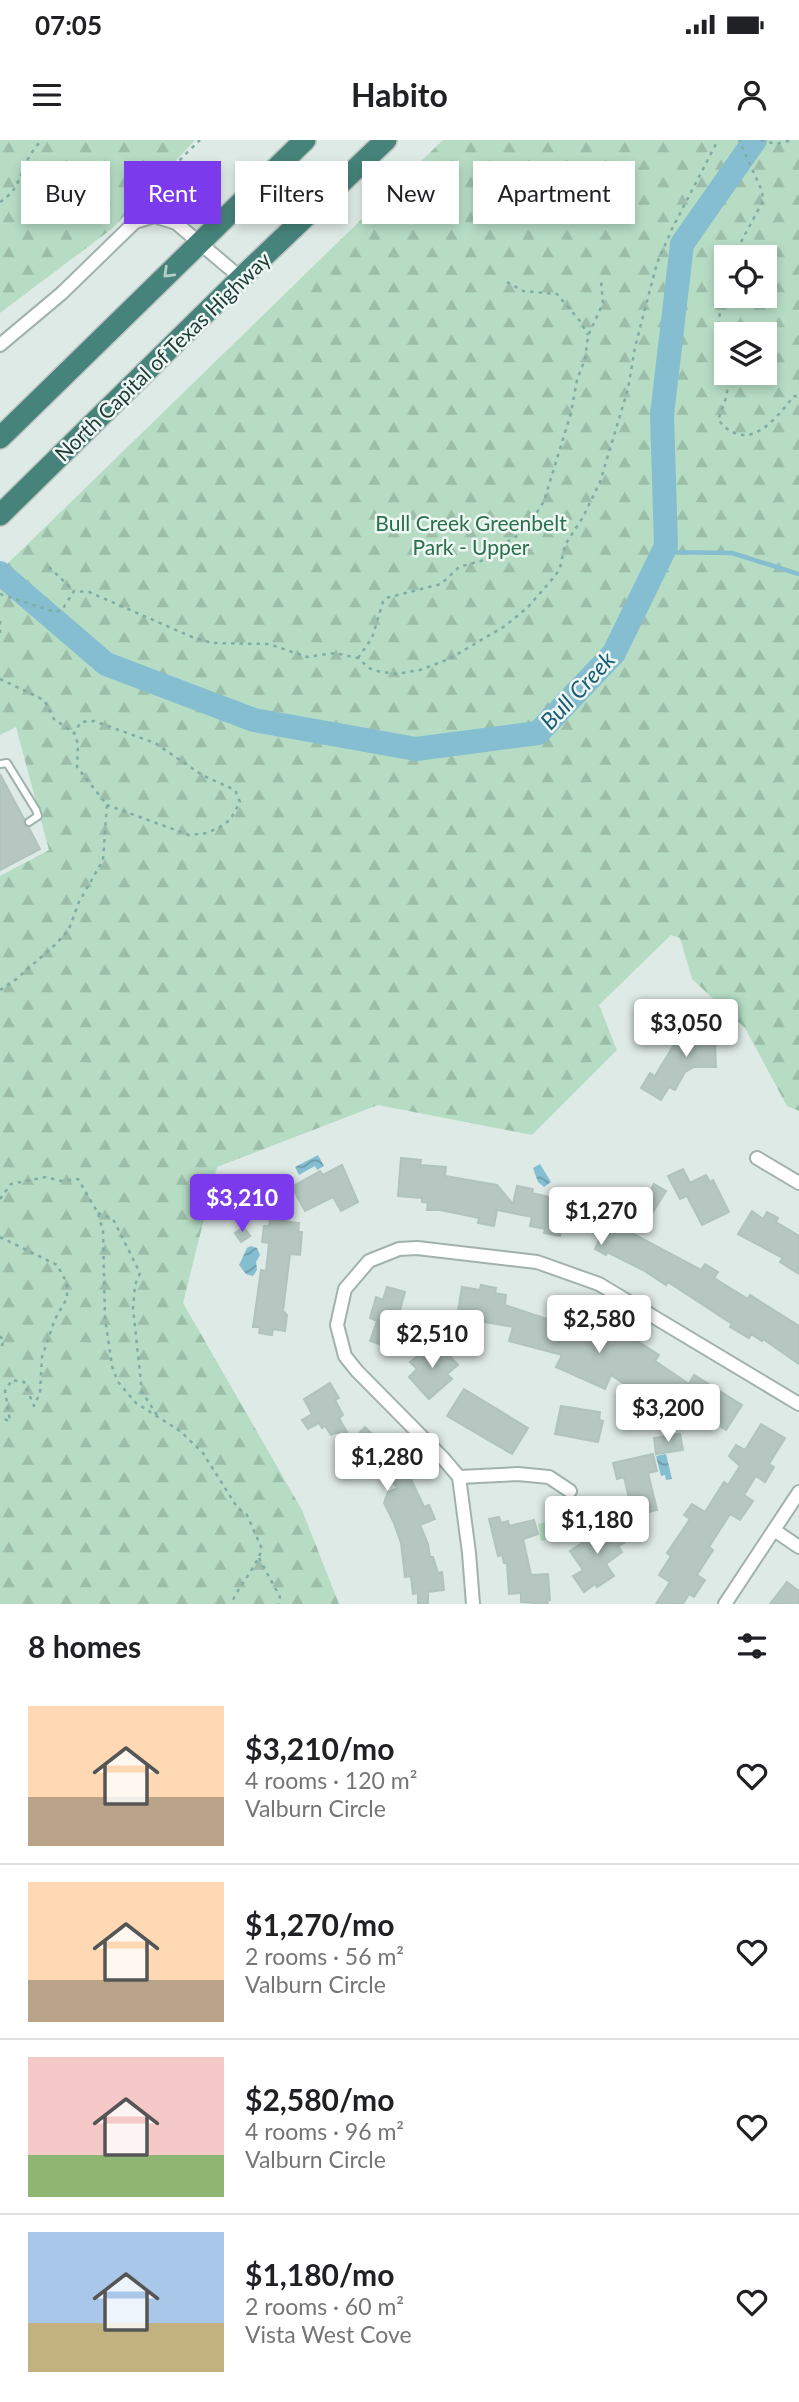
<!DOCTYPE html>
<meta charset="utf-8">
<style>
:root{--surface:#fff;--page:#f6f6f6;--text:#202124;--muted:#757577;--line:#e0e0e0;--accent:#7c3aed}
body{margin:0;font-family:Lato,sans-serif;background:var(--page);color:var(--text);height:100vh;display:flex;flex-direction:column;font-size:26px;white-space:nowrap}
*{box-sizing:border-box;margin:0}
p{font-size:23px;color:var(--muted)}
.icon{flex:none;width:38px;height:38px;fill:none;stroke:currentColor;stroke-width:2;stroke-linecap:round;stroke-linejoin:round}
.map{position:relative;height:1464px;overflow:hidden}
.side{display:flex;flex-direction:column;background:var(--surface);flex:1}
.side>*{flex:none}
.hud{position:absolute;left:21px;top:21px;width:758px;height:63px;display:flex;gap:14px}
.tools{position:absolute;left:714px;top:105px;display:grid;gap:14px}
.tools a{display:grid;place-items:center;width:63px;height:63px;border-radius:0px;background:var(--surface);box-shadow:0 4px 10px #0003;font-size:35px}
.price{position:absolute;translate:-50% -60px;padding:0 16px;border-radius:7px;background:#fff;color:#222;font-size:23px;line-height:46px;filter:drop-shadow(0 2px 4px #0008)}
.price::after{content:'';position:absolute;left:50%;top:42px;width:21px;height:16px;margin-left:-10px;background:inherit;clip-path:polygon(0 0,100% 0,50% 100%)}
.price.current{background:var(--accent);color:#fff}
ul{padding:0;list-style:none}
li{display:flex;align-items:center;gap:21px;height:175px;padding:0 28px}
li+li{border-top:2px solid var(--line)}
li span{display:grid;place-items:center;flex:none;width:196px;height:140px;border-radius:0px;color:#555}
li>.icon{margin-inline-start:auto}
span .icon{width:84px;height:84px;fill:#fffc;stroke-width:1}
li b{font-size:30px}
h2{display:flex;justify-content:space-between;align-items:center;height:84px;padding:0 28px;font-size:30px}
.chip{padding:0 24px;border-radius:0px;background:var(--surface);box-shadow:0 4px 10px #0003;font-size:24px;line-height:63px}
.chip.current{background:var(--accent);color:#fff}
.status{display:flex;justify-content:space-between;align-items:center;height:49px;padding:0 35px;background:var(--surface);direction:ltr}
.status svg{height:19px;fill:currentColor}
header{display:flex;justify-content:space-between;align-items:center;height:91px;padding:0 28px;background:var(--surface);font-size:32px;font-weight:700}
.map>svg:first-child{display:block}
</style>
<div class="status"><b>07:05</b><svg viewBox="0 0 49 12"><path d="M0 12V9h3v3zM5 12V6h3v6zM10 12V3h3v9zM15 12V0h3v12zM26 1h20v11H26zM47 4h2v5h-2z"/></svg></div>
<header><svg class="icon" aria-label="menu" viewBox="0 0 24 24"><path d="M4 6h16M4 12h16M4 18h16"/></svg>Habito<svg class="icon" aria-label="person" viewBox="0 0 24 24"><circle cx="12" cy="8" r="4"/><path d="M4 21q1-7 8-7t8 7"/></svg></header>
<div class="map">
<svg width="799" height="1464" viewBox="0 0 799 1464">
<defs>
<pattern id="forest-firs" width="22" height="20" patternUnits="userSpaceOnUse" patternTransform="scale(1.75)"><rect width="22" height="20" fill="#b6dcc4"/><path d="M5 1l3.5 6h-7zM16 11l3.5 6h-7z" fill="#9cbea9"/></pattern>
<pattern id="water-waves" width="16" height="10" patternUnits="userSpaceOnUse" patternTransform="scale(1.75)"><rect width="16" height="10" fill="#85bed0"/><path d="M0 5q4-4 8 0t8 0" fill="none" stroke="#6c9baa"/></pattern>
</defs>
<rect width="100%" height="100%" fill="#deeae6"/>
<g fill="url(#forest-firs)" fill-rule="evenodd">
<path d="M0 0H195L113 88 0 173Z"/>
<path d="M443 0H799V971L787 966 745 888 692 839 680 798 671 795 599 865 617 910 532 995 378 965 217 1027 183 1163 302 1370 339 1464H0V736L49 710 16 587 0 595V431ZM726 117H765V156H726ZM726 194H765V233H726Z"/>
</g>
<path fill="#b6dcc4" d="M554 1381 557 1398 541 1401 538 1384Z"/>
<g fill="url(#water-waves)">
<path d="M688 862 701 868 703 876 699 882H693L686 876 680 878 674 875 676 867Z"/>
<path d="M318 1015 324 1026 317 1030 315 1026 299 1035 295 1027Z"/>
<path d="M540 1024 551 1042 544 1047 538 1042 533 1028Z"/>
<path d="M251 1106 257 1108 260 1115 256 1122 257 1130 253 1136 246 1134 239 1125 247 1108Z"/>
<path d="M338 1310 349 1311 359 1322 353 1328 345 1319 337 1318Z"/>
<path d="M666 1314 672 1339 666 1340 665 1335 661 1336 656 1316Z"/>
</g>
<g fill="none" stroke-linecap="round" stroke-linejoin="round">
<path stroke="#85bed0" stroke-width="4.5" d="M663 412 732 413 799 434"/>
<path stroke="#85bed0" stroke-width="24" d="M0 433 106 524 254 580 416 609 538 593 614 513 666 406 662 275 682 104 755 0"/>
</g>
<g fill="#b6c7c2" stroke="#b1c3bd" stroke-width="2">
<path d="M0 634 24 679V685L29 688 40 709 0 730Z"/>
<path d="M710 875 727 884 715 905 716 927H694L685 932 675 950 669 947 661 960 641 948 650 933 655 936 678 898 697 899Z"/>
<path d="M401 1018 421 1020 420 1025 446 1027 445 1036 497 1045 513 1064 517 1046 533 1049 532 1053 553 1058 552 1064 582 1071 585 1065 608 1076 607 1080 701 1130 705 1124 718 1132 714 1138 748 1159 750 1155 799 1186V1224L763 1199 762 1201 751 1194 749 1198 730 1187 732 1184 668 1142 666 1145 643 1130 607 1112 606 1115 595 1109 601 1096 563 1078 560 1096 544 1093 545 1089 530 1086 532 1077 497 1070 494 1086 478 1083 479 1078 440 1070H427L428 1063 422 1062V1058L398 1056Z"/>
<path d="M342 1025 358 1062 341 1071 333 1057 305 1071 292 1047 320 1031 323 1035Z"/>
<path d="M683 1029 690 1043 706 1035 710 1042 713 1040 729 1072 702 1085 687 1056 680 1059 668 1036Z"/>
<path d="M654 1044 666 1051 653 1072 642 1066Z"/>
<path d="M752 1071 763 1079 767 1072 778 1078 776 1082 799 1096V1134L780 1122 783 1118 738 1094Z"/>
<path d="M270 1079 299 1083 298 1092H302L300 1115 290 1114 283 1171 287 1175 285 1191 273 1189 272 1195 259 1193 260 1187H253L261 1130 266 1131 269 1103 262 1102 264 1086H269Z"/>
<path d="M244 1087 250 1096 241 1102 235 1093Z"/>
<path d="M481 1145 496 1148 495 1153 506 1155 505 1165 547 1179 553 1159 569 1163 563 1184 606 1201 611 1189 637 1201 659 1215 655 1221 689 1244 694 1235 742 1265 726 1290 687 1266 684 1271 667 1260 661 1269 611 1235 605 1249 556 1227 562 1215 509 1201 513 1187 457 1177 462 1147 480 1150Z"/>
<path d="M387 1147 405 1152 398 1177 408 1180 399 1210 370 1201 377 1181 370 1178 376 1157 383 1160Z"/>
<path d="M436 1201 458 1225 447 1234 452 1239 429 1259 409 1237 417 1229 410 1222Z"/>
<path d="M330 1243 339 1258 335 1260 343 1275 339 1278 352 1301 365 1287 381 1303 383 1301 403 1322 424 1367 429 1365 435 1379 420 1385 428 1404 430 1417H433L438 1433 442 1432 444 1450 428 1452V1464H418V1453L413 1454 411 1436 405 1437 401 1403 394 1383 384 1363 388 1352 398 1348 368 1317 365 1320 337 1292 331 1295 325 1286 322 1288 319 1283 308 1289 302 1280 312 1274 304 1259Z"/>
<path d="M464 1249 528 1288 512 1314 447 1276Z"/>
<path d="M561 1266 600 1272 599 1280 603 1281 598 1302 555 1294Z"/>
<path d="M761 1284 785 1298 769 1324 774 1327 765 1342 756 1336 744 1355 753 1361 740 1380 730 1374 709 1407 713 1410 697 1435 705 1440 694 1457 689 1454 683 1464H656L670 1442 659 1435 671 1416 667 1413 690 1379 684 1375 692 1364 705 1372 724 1342 728 1345 740 1326 729 1316 736 1305 745 1310Z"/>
<path d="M680 1294 683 1310 656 1314 654 1298Z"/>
<path d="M653 1314 657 1331 648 1333 657 1370 627 1377 624 1364 630 1362 624 1337 617 1339 613 1323Z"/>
<path d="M499 1377 501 1383 508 1381 509 1386 534 1380 538 1394 523 1399 531 1435 548 1434 550 1460H547L548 1464 521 1462V1453L509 1454 507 1423H504L502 1415 498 1416 489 1379Z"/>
<path d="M607 1379 624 1403 618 1406 622 1412 606 1424 614 1436 597 1447 595 1444 584 1452 573 1436 583 1430 570 1411 592 1396 589 1392Z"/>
<path d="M787 1442 799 1451V1464H770Z"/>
</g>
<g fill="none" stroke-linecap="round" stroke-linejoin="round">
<g stroke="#a1b2ad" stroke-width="10">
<path id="service" d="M0 624 7 623 36 670 38 676 29 682"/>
</g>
<g stroke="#a1b2ad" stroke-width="16">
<g id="minor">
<path d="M0 205 62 153 135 82 154 76 176 83 241 138"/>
<path d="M757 1018 799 1043"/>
<path d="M459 1337 518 1334 549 1337 570 1351"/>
<path d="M774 1390 799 1407"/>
<path d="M473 1464 469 1413 459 1337 442 1317 357 1231 345 1216 337 1185 345 1149 369 1121 399 1109 417 1108 537 1122 599 1144 799 1264"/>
<path d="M725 1464 799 1352"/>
</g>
</g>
<g stroke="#bcc4c2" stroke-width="24">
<g id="trunk">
<path d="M0 298 305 0"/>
<path d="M0 375 241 138 386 0"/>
</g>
</g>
<g stroke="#7eaea3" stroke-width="2.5" stroke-dasharray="3.5 5" stroke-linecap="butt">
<path d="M761 0 776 4 792 0"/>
<path d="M0 62C21 49 19 32 31 14 34 9 38 4 42 0"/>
<path d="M155 64C158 38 182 18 200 0"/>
<path d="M733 117 763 61 762 51 739 0"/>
<path d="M726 140 722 153 718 189 726 204"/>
<path d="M507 142 523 151 557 154 580 181 588 195"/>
<path d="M730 233 726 258 718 280C722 284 726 289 731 291 756 307 781 272 794 256L799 257"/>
<path d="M49 427 74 451"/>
<path d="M0 454 55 472 62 470 74 451 89 452 192 497 212 503 269 504 307 517 335 513 358 518 369 528 377 531 396 534 420 530 449 519 505 486 528 467 555 436 560 428 565 405 583 377 600 342 628 249 635 207 657 123 672 89 718 0"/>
<path d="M0 481V493"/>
<path d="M358 518 372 498 383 462 386 458 441 444 459 427 484 420 505 403 522 393 540 368 544 361 571 273 577 240 585 219 588 196 603 163 601 141"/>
<path d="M0 539 44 560 54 579 74 593"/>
<path d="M0 850 14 841 56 804 69 789 79 762 103 720 107 665 77 627 78 604 74 593 81 582 94 581 155 603 202 635 235 650 240 662 230 680 220 687 207 693 189 695 107 665"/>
<path d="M0 1059 11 1044 46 1037 61 1041 78 1039 98 1073 103 1091 105 1178 112 1226 118 1242 136 1263 180 1291 203 1313 237 1367 247 1375 262 1409C255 1429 240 1444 231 1464"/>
<path d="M98 1073 113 1079 140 1133 135 1145 133 1168 142 1252 157 1275"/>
<path d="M0 1097 57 1125 67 1143V1158L55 1179 42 1217 40 1253 34 1266 24 1242 12 1240 5 1251 10 1281 0 1278"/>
<path d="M0 1196 4 1201 0 1209"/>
<path d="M259 1418 280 1457 278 1464"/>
</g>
<use href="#service" stroke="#fff" stroke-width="6"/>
<use href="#minor" stroke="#fff" stroke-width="12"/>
<use href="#trunk" stroke="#46837a" stroke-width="21"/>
</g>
<defs><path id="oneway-chevron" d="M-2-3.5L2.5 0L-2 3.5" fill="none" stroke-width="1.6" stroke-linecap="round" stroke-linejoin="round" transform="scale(1.75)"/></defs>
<use stroke="#b3cec9" href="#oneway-chevron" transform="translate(168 133) rotate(136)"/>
<g text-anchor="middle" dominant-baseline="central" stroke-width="5" stroke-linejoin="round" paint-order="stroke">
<g font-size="21" fill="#1f3a35" stroke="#eef7f3">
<text transform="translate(162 216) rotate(-44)">North Capital of Texas Highway</text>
</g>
<g font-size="21" fill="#29704c" stroke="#eef7f3">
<text x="471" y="382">Bull Creek Greenbelt<tspan x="471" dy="24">Park - Upper</tspan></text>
</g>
<g font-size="23" font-style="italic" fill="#1a5d75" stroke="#eef7f3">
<text transform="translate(577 550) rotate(-47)">Bull Creek</text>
</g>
</g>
</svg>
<div class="tools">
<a><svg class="icon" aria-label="locate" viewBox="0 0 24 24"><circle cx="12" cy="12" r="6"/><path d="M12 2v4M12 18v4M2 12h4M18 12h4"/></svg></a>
<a><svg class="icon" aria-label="layers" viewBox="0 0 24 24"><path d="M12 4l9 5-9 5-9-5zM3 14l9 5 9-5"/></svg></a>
</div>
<b class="price" style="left:686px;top:919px">$3,050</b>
<b class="price current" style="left:242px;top:1094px">$3,210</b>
<b class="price" style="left:601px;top:1107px">$1,270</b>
<b class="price" style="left:599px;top:1215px">$2,580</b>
<b class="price" style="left:432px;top:1230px">$2,510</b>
<b class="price" style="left:668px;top:1304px">$3,200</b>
<b class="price" style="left:387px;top:1353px">$1,280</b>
<b class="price" style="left:597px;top:1416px">$1,180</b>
<div class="hud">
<a class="chip">Buy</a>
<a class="chip current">Rent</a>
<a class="chip">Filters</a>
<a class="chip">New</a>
<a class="chip">Apartment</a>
</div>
</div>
<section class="side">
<h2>8 homes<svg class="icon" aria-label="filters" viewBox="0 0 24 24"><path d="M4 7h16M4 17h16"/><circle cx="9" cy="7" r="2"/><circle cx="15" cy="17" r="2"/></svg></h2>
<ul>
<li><span style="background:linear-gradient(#ffd9b3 65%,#b9a48a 0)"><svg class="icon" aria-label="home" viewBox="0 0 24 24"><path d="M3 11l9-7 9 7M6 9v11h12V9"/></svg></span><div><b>$3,210/mo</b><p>4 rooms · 120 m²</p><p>Valburn Circle</p></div><svg class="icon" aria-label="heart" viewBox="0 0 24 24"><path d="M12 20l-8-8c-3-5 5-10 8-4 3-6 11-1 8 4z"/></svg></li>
<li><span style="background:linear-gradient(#ffd9b3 70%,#b9a48a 0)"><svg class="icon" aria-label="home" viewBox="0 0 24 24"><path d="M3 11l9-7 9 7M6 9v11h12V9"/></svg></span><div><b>$1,270/mo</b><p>2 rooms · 56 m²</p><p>Valburn Circle</p></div><svg class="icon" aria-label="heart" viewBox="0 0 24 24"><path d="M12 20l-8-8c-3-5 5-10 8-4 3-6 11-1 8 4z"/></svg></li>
<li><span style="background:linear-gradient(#f6c9c9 70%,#8fb573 0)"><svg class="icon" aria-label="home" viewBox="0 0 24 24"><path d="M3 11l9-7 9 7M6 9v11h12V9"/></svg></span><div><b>$2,580/mo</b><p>4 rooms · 96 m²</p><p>Valburn Circle</p></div><svg class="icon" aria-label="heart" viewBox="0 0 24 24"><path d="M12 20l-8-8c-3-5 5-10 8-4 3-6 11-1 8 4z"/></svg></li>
<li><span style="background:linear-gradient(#a9c7e8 65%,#c2b280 0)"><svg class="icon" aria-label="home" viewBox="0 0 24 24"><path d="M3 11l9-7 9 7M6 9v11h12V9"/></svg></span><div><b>$1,180/mo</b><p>2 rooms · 60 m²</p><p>Vista West Cove</p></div><svg class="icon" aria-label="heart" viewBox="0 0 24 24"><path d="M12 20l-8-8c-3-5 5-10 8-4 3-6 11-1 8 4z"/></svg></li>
</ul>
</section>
